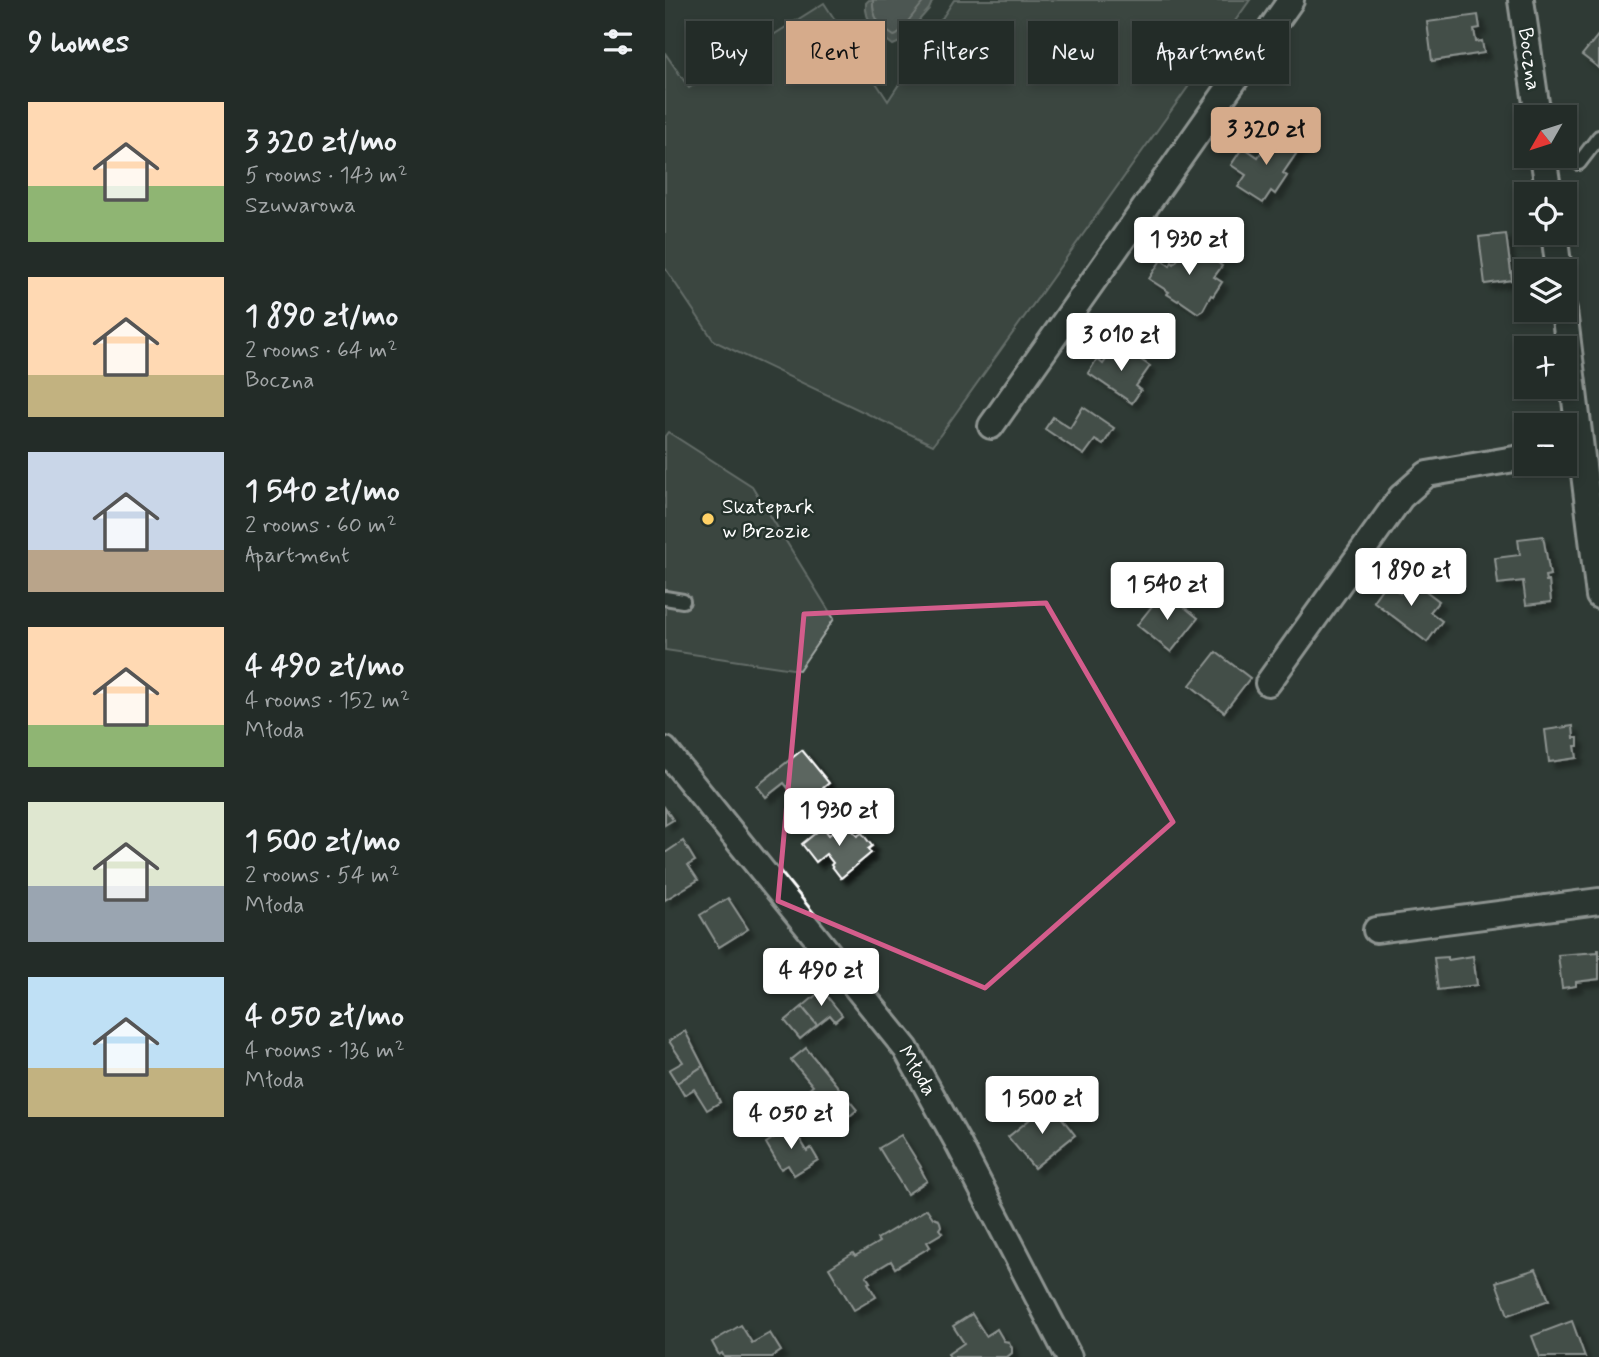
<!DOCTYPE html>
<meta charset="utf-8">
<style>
:root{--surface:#232c28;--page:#2f3834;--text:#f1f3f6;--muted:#a3a7a8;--line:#404845;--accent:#d6ab8b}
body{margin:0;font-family:Mynerve,sans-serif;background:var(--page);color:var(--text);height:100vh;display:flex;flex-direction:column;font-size:26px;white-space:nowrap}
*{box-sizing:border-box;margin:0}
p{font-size:23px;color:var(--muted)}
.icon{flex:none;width:38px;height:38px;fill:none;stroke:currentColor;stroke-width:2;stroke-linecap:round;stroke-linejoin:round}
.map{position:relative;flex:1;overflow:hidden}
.sheet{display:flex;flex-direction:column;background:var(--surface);width:665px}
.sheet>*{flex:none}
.guide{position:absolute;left:21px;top:21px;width:665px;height:63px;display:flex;gap:14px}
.needle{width:46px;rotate:231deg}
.buttons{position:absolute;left:849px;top:105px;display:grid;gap:14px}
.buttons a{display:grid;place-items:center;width:63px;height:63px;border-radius:0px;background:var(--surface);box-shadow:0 4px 10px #0003,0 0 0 2px var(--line);font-size:35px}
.price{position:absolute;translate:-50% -60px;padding:0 16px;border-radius:7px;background:#fff;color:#222;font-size:23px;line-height:46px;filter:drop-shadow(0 2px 4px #0008)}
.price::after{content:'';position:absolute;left:50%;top:42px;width:21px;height:16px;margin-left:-10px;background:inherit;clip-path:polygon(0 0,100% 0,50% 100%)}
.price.selected{background:var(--accent);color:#111}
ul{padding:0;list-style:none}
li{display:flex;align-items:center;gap:21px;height:175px;padding:0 28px}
li span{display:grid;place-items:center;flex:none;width:196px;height:140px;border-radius:0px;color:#555}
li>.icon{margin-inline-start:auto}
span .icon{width:84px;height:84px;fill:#fffc;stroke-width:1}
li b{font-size:30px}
h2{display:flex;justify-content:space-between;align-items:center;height:84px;padding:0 28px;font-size:30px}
.chip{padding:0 24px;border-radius:0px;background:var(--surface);box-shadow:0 4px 10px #0003,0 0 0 2px var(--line);font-size:24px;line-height:63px}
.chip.selected{background:var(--accent);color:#111}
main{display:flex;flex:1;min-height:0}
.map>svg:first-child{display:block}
</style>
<main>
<section class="sheet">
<h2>9 homes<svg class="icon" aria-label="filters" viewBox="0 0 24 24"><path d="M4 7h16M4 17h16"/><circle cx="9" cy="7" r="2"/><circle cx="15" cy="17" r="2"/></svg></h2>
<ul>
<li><span style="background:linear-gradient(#ffd9b3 60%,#8fb573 0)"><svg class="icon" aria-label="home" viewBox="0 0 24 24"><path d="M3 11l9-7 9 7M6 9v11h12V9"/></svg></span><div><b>3 320 zł/mo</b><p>5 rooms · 143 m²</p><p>Szuwarowa</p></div></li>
<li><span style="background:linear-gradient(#ffd9b3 70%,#c2b280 0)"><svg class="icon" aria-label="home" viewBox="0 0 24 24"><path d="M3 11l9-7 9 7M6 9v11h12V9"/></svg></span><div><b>1 890 zł/mo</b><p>2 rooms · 64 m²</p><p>Boczna</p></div></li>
<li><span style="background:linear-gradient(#c9d6e8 70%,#b9a48a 0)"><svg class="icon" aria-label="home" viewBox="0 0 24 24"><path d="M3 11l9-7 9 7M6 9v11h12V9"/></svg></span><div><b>1 540 zł/mo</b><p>2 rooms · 60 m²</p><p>Apartment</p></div></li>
<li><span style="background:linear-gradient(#ffd9b3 70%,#8fb573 0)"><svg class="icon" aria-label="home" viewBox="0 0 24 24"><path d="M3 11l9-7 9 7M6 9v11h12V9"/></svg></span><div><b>4 490 zł/mo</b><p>4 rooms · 152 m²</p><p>Młoda</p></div></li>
<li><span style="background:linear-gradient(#dfe7d0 60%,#9aa5b1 0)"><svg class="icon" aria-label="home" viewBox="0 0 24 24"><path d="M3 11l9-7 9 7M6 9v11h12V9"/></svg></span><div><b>1 500 zł/mo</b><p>2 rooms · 54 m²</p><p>Młoda</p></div></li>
<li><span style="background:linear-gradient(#bfe0f5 65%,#c2b280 0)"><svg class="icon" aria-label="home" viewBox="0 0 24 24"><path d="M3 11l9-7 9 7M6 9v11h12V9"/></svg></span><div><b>4 050 zł/mo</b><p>4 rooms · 136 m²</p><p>Młoda</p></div></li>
</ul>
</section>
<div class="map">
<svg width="934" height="1357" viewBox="0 0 934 1357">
<defs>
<filter id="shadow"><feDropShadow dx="6" dy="6" stdDeviation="2" flood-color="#0009"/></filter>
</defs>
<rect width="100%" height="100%" fill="#2f3b35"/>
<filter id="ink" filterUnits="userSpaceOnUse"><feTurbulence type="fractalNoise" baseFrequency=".0143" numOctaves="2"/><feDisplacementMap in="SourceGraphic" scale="14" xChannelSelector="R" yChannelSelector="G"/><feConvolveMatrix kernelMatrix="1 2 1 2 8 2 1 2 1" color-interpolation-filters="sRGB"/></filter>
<g filter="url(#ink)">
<g fill="#4a544f" stroke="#a4aaa7" stroke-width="2">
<path d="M289 0H585L268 445 49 341 0 268V53L24 88 159 3 223 101Z"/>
<path d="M3 432 87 486 169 619 134 670 0 650V436Z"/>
</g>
<path fill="#707975" stroke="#a9afac" stroke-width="2" d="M204 0H268L264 9 235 42 228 45C214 35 199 22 201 3Z"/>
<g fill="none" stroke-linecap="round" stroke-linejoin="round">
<path stroke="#c6c9c8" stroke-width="2" d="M208 0C207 17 215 27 229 36L232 35 260 0"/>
</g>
<g fill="#5b6661" stroke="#fff" stroke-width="2" filter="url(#shadow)">
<path d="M813 15 815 28 809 29 811 42 817 41 819 53 767 61 762 22Z"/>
<path d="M934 34V68L917 55Z"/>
<path d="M610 132 635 148 618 173 622 176 610 194 606 191 598 203 573 187 581 175 566 165 578 147 593 157Z"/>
<path d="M841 234 847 280 820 284 814 237Z"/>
<path d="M521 242 534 251 536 249 546 256 545 257 557 266 549 277 557 282 548 296 546 295 538 310 533 313 514 300 513 301 502 294 504 292 484 279 496 260 505 266 507 262 509 264 513 259 511 257 514 249Z"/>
<path d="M452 344 485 366 471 386 476 390 467 403 423 373 432 359 438 364Z"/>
<path d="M418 407 449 428 438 445 430 440 419 455 380 429 388 417 405 428Z"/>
<path d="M878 536 885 575 880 576 881 581H884L886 602 861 605 858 581 833 584 830 558 855 555 853 539Z"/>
<path d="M745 579 774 601 765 612 777 621 762 642 708 601 721 583 735 593Z"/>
<path d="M499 591 533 618 506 652 472 625Z"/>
<path d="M551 652 585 678 559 712 525 685Z"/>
<path d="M908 726 909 738H913V746H910L912 758 884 762 880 730Z"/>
<path d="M137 750 164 783 134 808 123 794 126 792 119 783 101 797 92 786Z"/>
<path d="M0 808 8 820 0 825Z"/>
<path d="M181 822 192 836 197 833 207 846 203 849 206 853 176 878 166 865 168 863 161 854 151 862 137 844 158 827 164 835Z"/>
<path d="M18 841 30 861 23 865 33 880 0 900V853Z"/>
<path d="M63 898 83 929 54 947 35 915Z"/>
<path d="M933 950H934V979L911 982V986L897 988 893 955 933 952Z"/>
<path d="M808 956 812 985 773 990 769 958 783 957V960Z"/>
<path d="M157 990 177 1015 170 1021 165 1015 152 1025 137 1007Z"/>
<path d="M137 1007 152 1025 135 1039 120 1021Z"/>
<path d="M20 1031 38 1066 12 1083 4 1070 18 1062 4 1041Z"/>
<path d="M141 1048 192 1110 171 1127 142 1091 148 1086 126 1060Z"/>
<path d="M38 1066 55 1102 42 1110 29 1089 19 1095 12 1083Z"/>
<path d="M385 1103 410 1135 369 1168 343 1137Z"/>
<path d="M127 1126 142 1151 146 1148 153 1160 129 1175 123 1165 116 1169 101 1143Z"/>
<path d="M236 1135 256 1167 255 1168 262 1181 242 1194 214 1148Z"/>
<path d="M262 1209 268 1218 274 1220 275 1222 276 1226 274 1229 277 1233 262 1242 265 1247 230 1268 226 1261 201 1276 205 1282 203 1283 211 1297 189 1310 164 1268 188 1253 190 1256 214 1242 212 1239Z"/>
<path d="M871 1269 884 1300 843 1315 831 1282Z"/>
<path d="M307 1314 321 1336 332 1329 339 1341 344 1342 347 1348V1353L342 1357H285L283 1354 299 1343 288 1326Z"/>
<path d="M907 1321 920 1357H875L867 1336Z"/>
<path d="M76 1325 87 1343 105 1333 116 1351 107 1357H59L57 1353 54 1355 47 1342Z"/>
</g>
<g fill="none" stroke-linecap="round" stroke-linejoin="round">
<g stroke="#fff" stroke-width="18">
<g id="lane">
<path d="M914 163 934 137"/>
<path d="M0 598 18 601"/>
</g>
</g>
<g stroke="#fff" stroke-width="30">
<g id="street">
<path d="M856 0 873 117"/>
<path d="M878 156 884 194"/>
<path d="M889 233 894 271"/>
<path d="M899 310 934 596"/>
<path d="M326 426 626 0"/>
<path d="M603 683 736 497 762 474 861 457"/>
<path d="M0 750 241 1049 293 1143 404 1357"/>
<path d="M711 930 934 901"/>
</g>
</g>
<use href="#lane" stroke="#26332d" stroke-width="12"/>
<use href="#street" stroke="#26332d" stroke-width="24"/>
</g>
</g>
<path d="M0 0H934V1357H0ZM381 603 508 822 320 988 113 901 139 614Z" fill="#2f3b35" fill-opacity=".55" fill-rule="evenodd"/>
<path fill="none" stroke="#d45d8c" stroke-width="5" stroke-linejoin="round" d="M381 603 508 822 320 988 113 901 139 614Z"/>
<circle fill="#ffd166" stroke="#26332d" stroke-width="2.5" cx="43" cy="519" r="7"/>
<g text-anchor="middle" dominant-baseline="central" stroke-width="5" stroke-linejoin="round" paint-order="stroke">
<g font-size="21" fill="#fff" stroke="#26332d">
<text transform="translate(864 59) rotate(82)">Boczna</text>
<text transform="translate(252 1071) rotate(59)">Młoda</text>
</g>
<g font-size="21" fill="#fff" stroke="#26332d" text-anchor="start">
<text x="57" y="507">Skatepark<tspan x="57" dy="24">w Brzozie</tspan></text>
</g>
</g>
</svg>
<div class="buttons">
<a><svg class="needle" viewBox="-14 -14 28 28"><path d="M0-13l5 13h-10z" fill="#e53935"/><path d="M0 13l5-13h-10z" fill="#a3a7a8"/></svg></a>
<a><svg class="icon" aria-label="locate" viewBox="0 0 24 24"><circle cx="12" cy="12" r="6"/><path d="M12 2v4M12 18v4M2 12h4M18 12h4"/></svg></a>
<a><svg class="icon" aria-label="layers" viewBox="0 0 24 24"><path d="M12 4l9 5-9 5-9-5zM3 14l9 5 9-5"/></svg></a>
<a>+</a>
<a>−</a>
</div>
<b class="price selected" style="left:601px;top:167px">3 320 zł</b>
<b class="price" style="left:524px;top:277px">1 930 zł</b>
<b class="price" style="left:456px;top:373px">3 010 zł</b>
<b class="price" style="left:746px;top:608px">1 890 zł</b>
<b class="price" style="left:502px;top:622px">1 540 zł</b>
<b class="price" style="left:174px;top:848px">1 930 zł</b>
<b class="price" style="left:156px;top:1008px">4 490 zł</b>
<b class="price" style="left:377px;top:1136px">1 500 zł</b>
<b class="price" style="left:126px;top:1151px">4 050 zł</b>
<div class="guide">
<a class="chip">Buy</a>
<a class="chip selected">Rent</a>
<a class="chip">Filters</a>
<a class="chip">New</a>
<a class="chip">Apartment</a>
</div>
</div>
</main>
